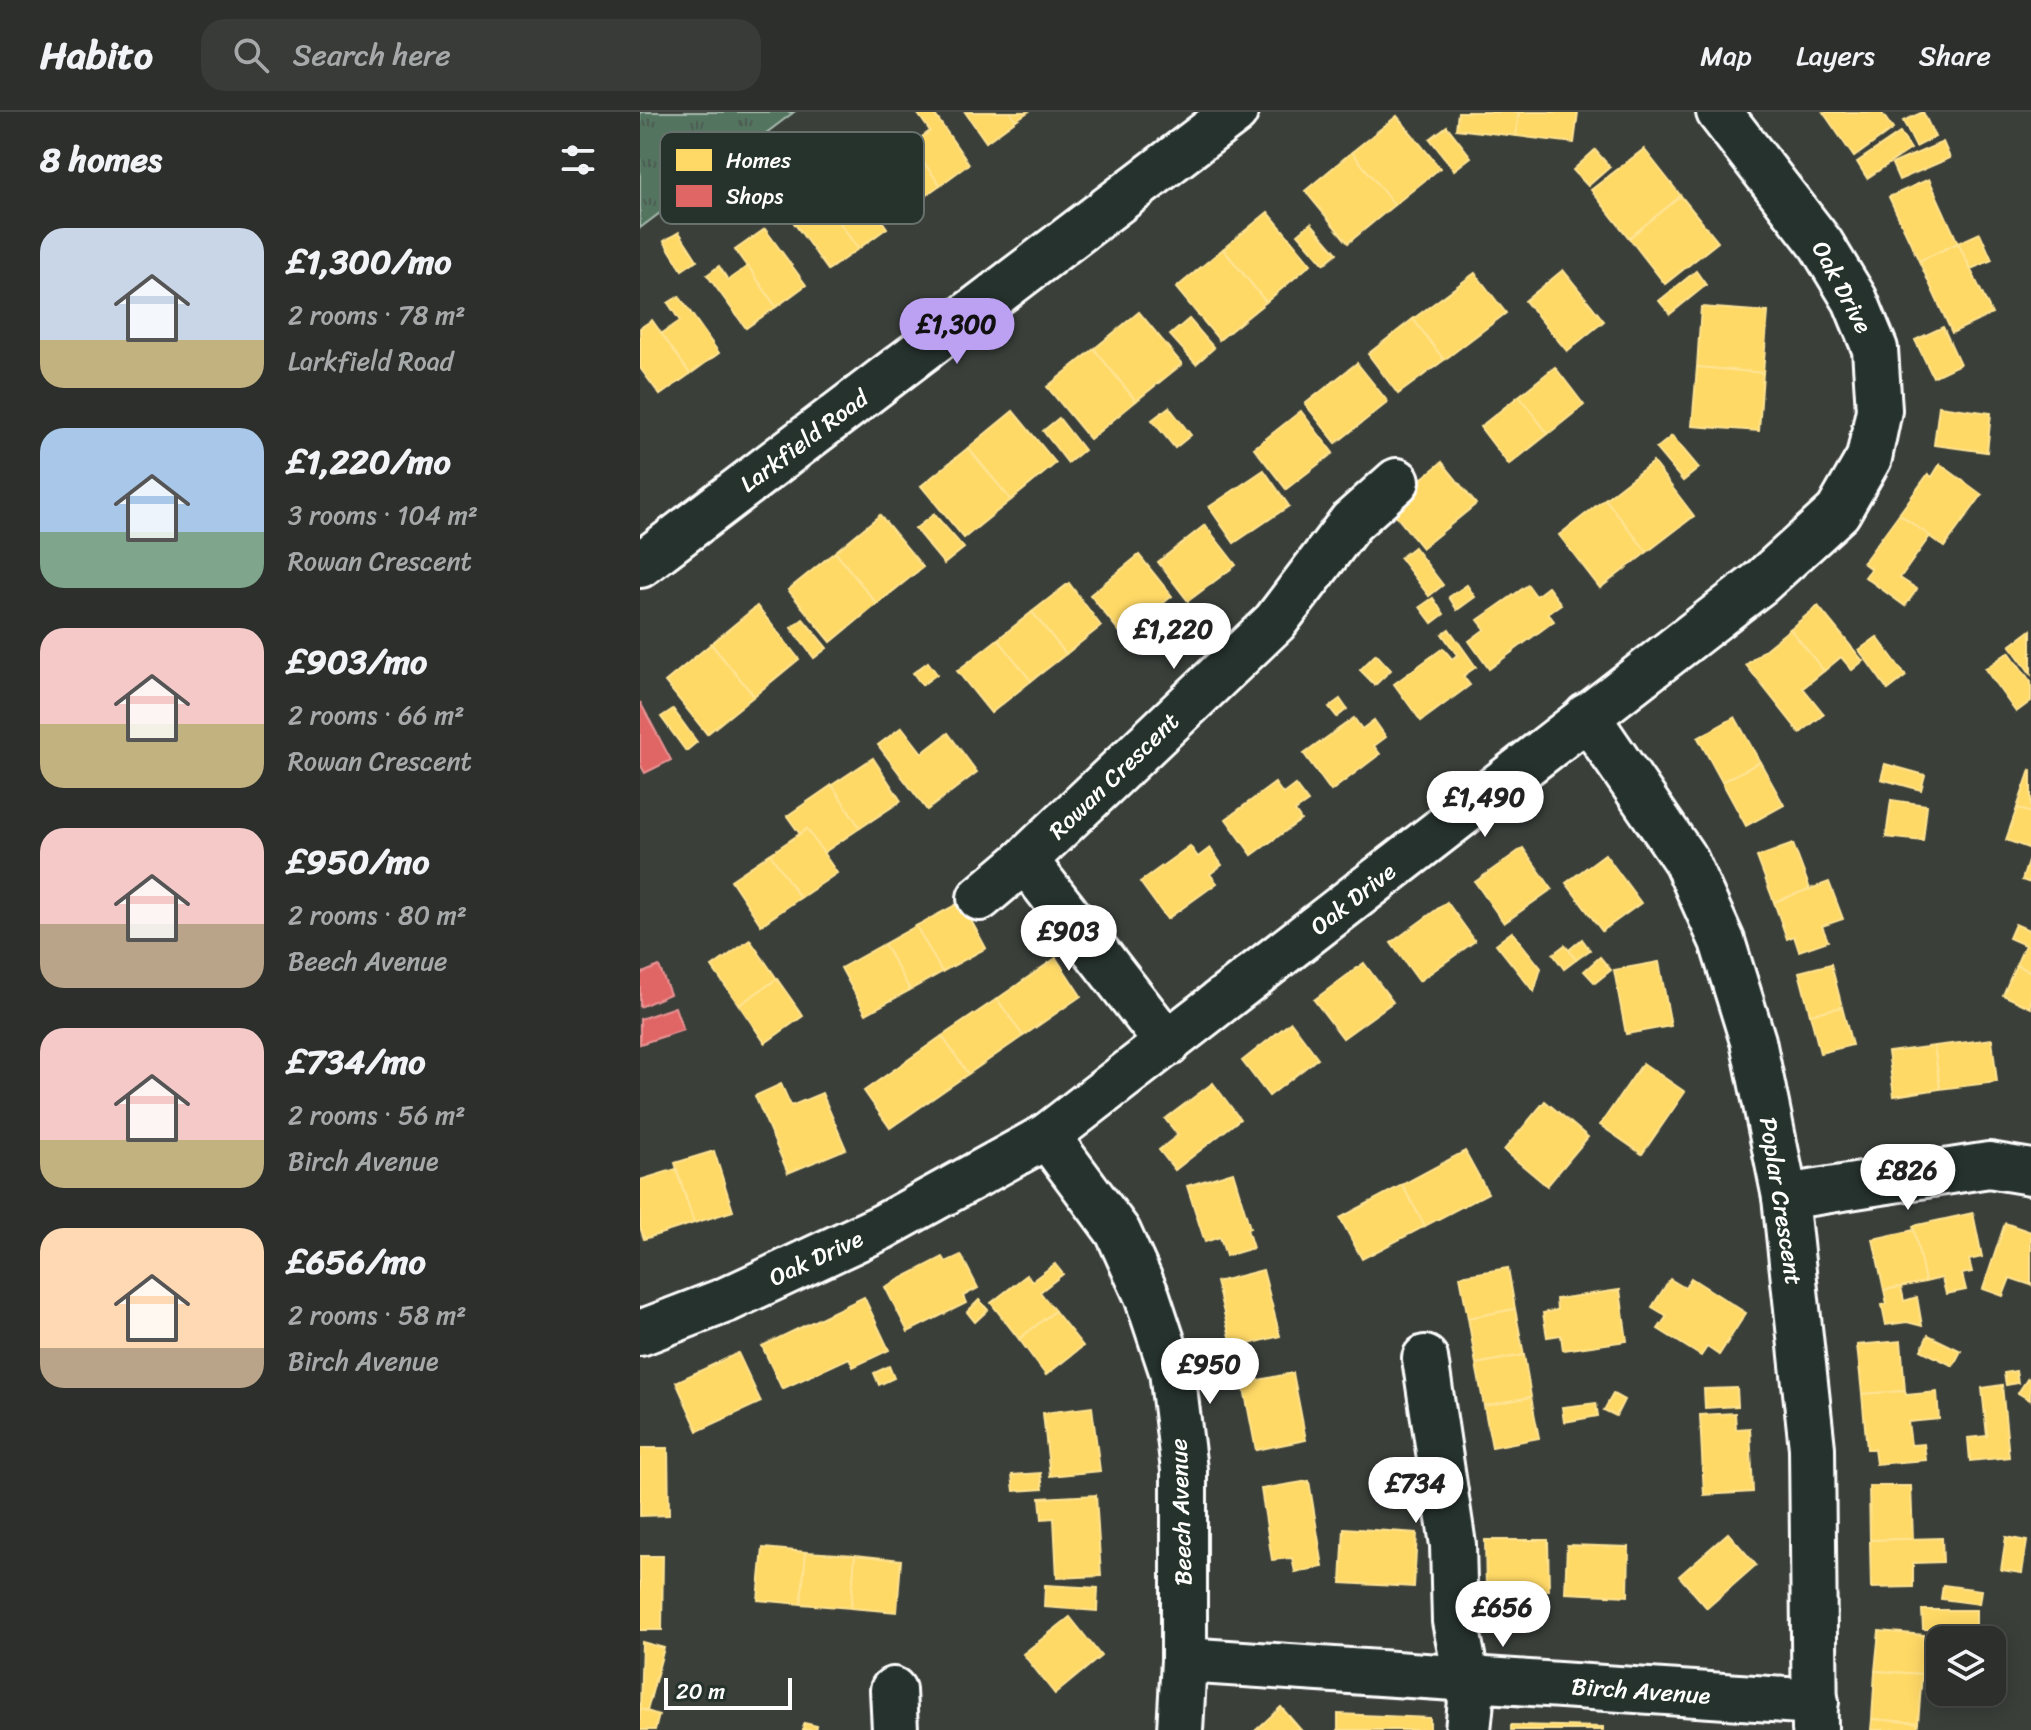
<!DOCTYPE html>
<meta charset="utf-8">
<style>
:root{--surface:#2c2f2c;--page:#383b38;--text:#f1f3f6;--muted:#a6a9a9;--line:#484a48;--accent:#bca0f2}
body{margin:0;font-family:Sriracha,sans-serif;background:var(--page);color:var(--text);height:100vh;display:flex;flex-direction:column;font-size:30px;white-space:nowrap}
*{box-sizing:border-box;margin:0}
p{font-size:26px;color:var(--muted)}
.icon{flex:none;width:44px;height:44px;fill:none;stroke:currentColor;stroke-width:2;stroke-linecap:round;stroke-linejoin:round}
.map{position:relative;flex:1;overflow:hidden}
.sheet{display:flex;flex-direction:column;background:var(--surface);width:640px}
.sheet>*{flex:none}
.fabs{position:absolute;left:1286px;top:1514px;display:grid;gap:16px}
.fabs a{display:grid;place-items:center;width:80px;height:80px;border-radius:16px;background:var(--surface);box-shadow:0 4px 20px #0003,0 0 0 2px var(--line);font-size:40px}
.scale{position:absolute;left:24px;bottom:20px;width:128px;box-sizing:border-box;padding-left:8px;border:4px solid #fff;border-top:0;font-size:22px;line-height:28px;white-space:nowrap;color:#fff;-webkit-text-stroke:6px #26332d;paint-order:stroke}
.price{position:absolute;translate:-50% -68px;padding:0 18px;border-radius:28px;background:#fff;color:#222;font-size:26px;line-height:52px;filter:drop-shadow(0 2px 4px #0008)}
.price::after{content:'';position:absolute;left:50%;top:48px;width:24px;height:18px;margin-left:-12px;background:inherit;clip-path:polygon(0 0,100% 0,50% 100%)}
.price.current{background:var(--accent);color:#111}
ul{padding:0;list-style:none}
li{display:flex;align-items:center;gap:24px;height:200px;padding:0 40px}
li span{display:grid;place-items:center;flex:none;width:224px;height:160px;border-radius:24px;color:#555}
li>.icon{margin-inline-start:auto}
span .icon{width:96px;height:96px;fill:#fffc;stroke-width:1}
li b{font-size:34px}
h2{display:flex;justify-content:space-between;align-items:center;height:96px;padding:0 40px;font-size:34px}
header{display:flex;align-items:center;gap:48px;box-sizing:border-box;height:112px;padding:0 40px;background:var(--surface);border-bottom:2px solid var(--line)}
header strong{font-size:38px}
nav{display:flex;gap:44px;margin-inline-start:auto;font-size:28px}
.search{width:560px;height:72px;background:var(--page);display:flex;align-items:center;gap:20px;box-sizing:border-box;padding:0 28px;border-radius:24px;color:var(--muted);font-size:30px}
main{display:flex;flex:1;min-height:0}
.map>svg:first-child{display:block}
</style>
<header>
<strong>Habito</strong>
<div class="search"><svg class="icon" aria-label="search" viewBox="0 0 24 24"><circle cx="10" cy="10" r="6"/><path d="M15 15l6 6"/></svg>Search here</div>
<nav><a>Map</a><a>Layers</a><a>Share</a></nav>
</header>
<main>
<section class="sheet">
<h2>8 homes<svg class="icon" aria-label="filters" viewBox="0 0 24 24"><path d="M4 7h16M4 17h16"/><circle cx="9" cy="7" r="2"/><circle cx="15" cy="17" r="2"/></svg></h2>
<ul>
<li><span style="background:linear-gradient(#c9d6e8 70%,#c2b280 0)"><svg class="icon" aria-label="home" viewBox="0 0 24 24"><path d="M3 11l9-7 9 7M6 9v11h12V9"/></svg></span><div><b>£1,300/mo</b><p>2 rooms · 78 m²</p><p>Larkfield Road</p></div></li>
<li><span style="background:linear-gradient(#a9c7e8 65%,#7fa58c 0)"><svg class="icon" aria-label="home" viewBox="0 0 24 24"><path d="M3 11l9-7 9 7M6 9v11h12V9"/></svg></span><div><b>£1,220/mo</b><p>3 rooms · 104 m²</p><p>Rowan Crescent</p></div></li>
<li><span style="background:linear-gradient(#f6c9c9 60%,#c2b280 0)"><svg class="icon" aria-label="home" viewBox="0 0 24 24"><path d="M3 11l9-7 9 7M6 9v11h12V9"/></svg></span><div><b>£903/mo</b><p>2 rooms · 66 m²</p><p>Rowan Crescent</p></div></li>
<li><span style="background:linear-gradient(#f6c9c9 60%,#b9a48a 0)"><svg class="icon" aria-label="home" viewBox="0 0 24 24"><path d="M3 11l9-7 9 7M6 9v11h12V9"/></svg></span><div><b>£950/mo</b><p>2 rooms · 80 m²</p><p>Beech Avenue</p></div></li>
<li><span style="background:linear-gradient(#f6c9c9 70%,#c2b280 0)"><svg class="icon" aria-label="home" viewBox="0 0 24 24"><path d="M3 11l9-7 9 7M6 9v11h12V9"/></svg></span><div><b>£734/mo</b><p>2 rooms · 56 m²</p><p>Birch Avenue</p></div></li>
<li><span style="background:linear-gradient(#ffd9b3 75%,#b9a48a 0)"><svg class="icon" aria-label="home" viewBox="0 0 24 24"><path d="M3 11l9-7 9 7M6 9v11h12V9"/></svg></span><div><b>£656/mo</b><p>2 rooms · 58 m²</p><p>Birch Avenue</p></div></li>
</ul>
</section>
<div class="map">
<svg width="1391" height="1618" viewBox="0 0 1391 1618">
<defs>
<pattern id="grass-tufts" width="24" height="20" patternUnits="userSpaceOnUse" patternTransform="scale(2)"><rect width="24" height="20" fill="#52745e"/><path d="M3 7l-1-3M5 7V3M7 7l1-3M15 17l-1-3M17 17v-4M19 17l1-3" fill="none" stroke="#4e5a52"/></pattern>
</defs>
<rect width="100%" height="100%" fill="#3a3f3a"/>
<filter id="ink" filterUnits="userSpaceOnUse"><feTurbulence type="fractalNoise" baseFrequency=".0125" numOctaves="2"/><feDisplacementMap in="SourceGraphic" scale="16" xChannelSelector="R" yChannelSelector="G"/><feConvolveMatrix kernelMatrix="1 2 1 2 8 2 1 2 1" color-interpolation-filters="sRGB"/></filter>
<g filter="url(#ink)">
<path fill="url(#grass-tufts)" stroke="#a8baae" stroke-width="2" d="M0 0H154L0 116Z"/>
<g fill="#ffd966" stroke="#ffe494" stroke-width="2">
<path d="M281 0H293L329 52 300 73 271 33 290 19 278 2Z"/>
<path d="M325 0H370L376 8 346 30Z"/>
<path d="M370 0H388L376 8Z"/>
<path d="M818 0H879L876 24 816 17Z"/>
<path d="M879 0H938L934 31 876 24Z"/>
<path d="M1183 0H1241L1253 17 1214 45Z"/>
<path d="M1283 0 1295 25 1276 35 1263 9Z"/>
<path d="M757 4 800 56 754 93 712 40Z"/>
<path d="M807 14 831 45 814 58 790 27Z"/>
<path d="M1260 21 1271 37 1227 66 1217 50Z"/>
<path d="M1303 30 1310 46 1259 68 1252 52Z"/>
<path d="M243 33 253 46 271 33 300 73 270 94 231 40Z"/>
<path d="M1004 37 1041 84 989 126 951 78Z"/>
<path d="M955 38 970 55 948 74 933 58Z"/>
<path d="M712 40 754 93 708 131 665 79Z"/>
<path d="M207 59 247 116 218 137 180 83 198 70 196 66Z"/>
<path d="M1289 67 1318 131 1279 149 1249 85Z"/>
<path d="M180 83 218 137 188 158 149 104Z"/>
<path d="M1041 84 1078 130 1025 172 989 126Z"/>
<path d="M628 100 671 152 626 190 583 137Z"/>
<path d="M671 111 697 141 684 152 658 122Z"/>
<path d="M125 117 166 173 136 195 95 138Z"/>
<path d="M39 120 57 148 42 158 24 129Z"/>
<path d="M1340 121 1352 148 1331 157 1318 131Z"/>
<path d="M1318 131 1352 202 1312 221 1279 149Z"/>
<path d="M583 137 626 190 579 228 536 176Z"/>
<path d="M79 154 88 168 108 154 136 195 106 216 67 163Z"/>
<path d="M923 158 964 209 927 239 885 189Z"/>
<path d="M1056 159 1066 173 1030 202 1019 189Z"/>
<path d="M835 161 866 201 804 248 773 207Z"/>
<path d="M39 184 79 241 50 262 21 222 40 209 28 191Z"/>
<path d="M1061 195 1128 200 1123 261 1057 255Z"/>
<path d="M499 200 542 252 496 289 454 237Z"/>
<path d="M549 207 574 236 556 252 530 223Z"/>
<path d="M773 207 804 248 758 282 728 242Z"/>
<path d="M12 208 50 262 20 283 0 256V216Z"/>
<path d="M1303 215 1320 252 1293 265 1275 228Z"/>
<path d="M454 237 496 289 450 327 407 275Z"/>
<path d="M717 251 748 290 696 331 665 292Z"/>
<path d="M915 255 944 293 908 322 879 284Z"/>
<path d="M1057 255 1123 261 1119 319 1052 314Z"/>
<path d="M879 284 908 322 869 353 840 315Z"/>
<path d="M1299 294 1351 301 1347 340 1294 333Z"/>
<path d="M529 295 551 323 535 336 512 308Z"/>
<path d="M373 299 416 351 371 388 328 336Z"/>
<path d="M661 299 693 341 646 377 614 336Z"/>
<path d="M419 306 444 338 428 351 403 319Z"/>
<path d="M1032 324 1059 356 1043 369 1016 337Z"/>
<path d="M328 336 371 388 324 426 281 374Z"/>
<path d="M802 350 836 392 782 436 748 394Z"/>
<path d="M1013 350 1054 404 1007 440 965 387Z"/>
<path d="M1300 352 1342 383 1304 435 1259 402 1288 362 1292 365Z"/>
<path d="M624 358 649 394 594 431 569 395Z"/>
<path d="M965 387 1007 440 960 476 919 423Z"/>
<path d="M294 402 324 436 304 452 275 417Z"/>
<path d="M1259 402 1290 424 1260 466 1277 477 1265 494 1225 465 1231 457 1223 451Z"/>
<path d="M240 403 283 455 237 492 195 440Z"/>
<path d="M565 413 596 453 548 489 518 450Z"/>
<path d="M774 435 803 473 789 484 760 446Z"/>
<path d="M195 440 237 492 191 530 148 478Z"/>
<path d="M499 443 532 484 483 524 450 483Z"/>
<path d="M429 471 461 514 426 542 392 500Z"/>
<path d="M827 473 835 485 817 498 809 485Z"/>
<path d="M888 473 896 484 908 475 921 492 908 501 914 509 849 557 829 529 845 517 838 508Z"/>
<path d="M793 486 804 502 792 511 780 495Z"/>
<path d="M117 494 159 547 114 584 71 532Z"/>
<path d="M1178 494 1223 549 1212 558 1201 545 1184 559 1150 517Z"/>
<path d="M392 500 426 542 391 569 358 527Z"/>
<path d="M163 507 187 536 174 546 151 516Z"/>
<path d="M809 517 836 555 823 564 830 573 781 609 754 572 803 536 812 547 817 543 802 522Z"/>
<path d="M1150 517 1184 559 1163 576 1184 602 1160 621 1106 553Z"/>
<path d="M1391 518V562L1370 534Z"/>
<path d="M1237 525 1266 564 1248 578 1219 538Z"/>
<path d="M358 527 391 569 351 601 317 559Z"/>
<path d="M71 532 114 584 67 622 25 570Z"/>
<path d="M1369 540 1391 570V589L1376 600 1345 557Z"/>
<path d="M736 542 751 558 735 573 720 558Z"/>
<path d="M288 550 297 562 282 573 273 561Z"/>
<path d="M700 587 707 597 697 605 689 595Z"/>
<path d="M33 597 57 630 46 639 21 605Z"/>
<path d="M1095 605 1120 650 1082 670 1058 626Z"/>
<path d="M714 606 722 617 734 608 746 625 734 634 740 642 691 679 664 642Z"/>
<path d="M262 615 282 641 308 621 337 660 287 698 238 633Z"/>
<path d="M233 646 261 689 220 716 192 673Z"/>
<path d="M1120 650 1144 693 1106 714 1082 670Z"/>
<path d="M1245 652 1285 663 1281 678 1241 667Z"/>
<path d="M1390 658 1391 659V701L1377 696Z"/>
<path d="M635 671 643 682 655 673 668 690 655 699 661 708 612 743 586 707Z"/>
<path d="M192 673 220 716 183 741 167 717 160 722 147 704Z"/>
<path d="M1251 688 1287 693 1283 729 1246 725Z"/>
<path d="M1377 696 1391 701V737L1366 728Z"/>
<path d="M167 717 197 761 160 786 130 742Z"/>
<path d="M1153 732 1170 777 1134 790 1117 745Z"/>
<path d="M550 734 558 745 570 736 582 753 570 762 577 771 527 807 500 770Z"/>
<path d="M883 736 912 777 864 811 835 770Z"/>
<path d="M1391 740V771L1382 768Z"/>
<path d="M130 742 160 786 121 813 91 768Z"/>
<path d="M965 742 1001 791 962 819 926 771Z"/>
<path d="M1189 770 1203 807 1182 814 1188 829 1159 839 1154 824 1147 827 1134 790Z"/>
<path d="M321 790 346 836 302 860 276 814Z"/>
<path d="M807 790 835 829 779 869 751 831Z"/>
<path d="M1375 812 1391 819V860L1376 853 1385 833 1369 826Z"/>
<path d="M276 814 302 860 270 878 244 832Z"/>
<path d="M872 820 901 856 894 880 856 832Z"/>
<path d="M942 827 950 838 936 848 929 838Z"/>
<path d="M110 828 137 867 99 893 72 855Z"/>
<path d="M244 832 270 878 226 902 201 856Z"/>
<path d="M925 833 936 848 924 857 913 842Z"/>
<path d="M960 845 971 858 955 871 944 859Z"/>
<path d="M416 846 441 884 383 924 357 887Z"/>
<path d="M1019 850 1031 914 986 922 974 858Z"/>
<path d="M724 851 753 890 703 926 674 888Z"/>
<path d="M1191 852 1202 895 1170 902 1159 860Z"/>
<path d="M1376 853 1391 860V896L1363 883Z"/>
<path d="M137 867 163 904 125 931 99 893Z"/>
<path d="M357 887 383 924 328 962 302 924Z"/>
<path d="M1202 895 1212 933 1180 941 1170 902Z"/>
<path d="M651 910 678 946 629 984 602 949Z"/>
<path d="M302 924 328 962 250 1016 224 979Z"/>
<path d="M1352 927 1357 970 1300 977 1294 934Z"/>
<path d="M1294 934 1300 977 1254 984 1248 940Z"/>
<path d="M1003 951 1045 980 1002 1042 960 1013Z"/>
<path d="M573 971 600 1007 535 1058 519 1038 538 1023 525 1007Z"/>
<path d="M141 972 151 994 182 981 206 1037 148 1061 115 984Z"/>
<path d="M905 989 948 1025 907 1074 864 1038Z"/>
<path d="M74 1039 93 1099 54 1111 35 1051Z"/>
<path d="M825 1039 848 1081 785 1114 762 1073Z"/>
<path d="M36 1057 54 1111 4 1127 0 1115V1068Z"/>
<path d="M593 1060 610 1116 607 1117 613 1136 586 1144 580 1125 565 1130 547 1074Z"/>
<path d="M762 1073 785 1114 722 1147 700 1106Z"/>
<path d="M1333 1101 1342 1145 1329 1148 1332 1160 1322 1162 1326 1178 1306 1182 1302 1166 1285 1170 1273 1114Z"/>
<path d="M1365 1111 1391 1120V1173L1370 1166 1363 1184 1343 1177Z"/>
<path d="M1274 1118 1285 1170 1244 1178 1233 1127Z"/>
<path d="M321 1143 338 1176 323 1184 326 1191 268 1220 245 1175 303 1145 306 1150Z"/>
<path d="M415 1152 423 1162 400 1180 415 1199 379 1227 351 1191 387 1163 392 1169Z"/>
<path d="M868 1156 875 1197 828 1206 820 1164Z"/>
<path d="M623 1158 640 1224 593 1236 576 1170Z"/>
<path d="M1051 1166 1106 1201 1079 1243 1067 1235 1061 1244 1018 1217 1027 1204 1012 1195 1030 1167 1045 1176Z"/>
<path d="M1261 1175 1264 1189 1277 1185 1282 1214 1267 1210 1246 1213 1242 1193 1247 1192 1244 1178Z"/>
<path d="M980 1178 987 1229 923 1238 921 1223 907 1225 903 1201 917 1198 916 1187Z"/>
<path d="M224 1185 249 1238 213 1255 209 1246 142 1277 122 1234Z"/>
<path d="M339 1188 348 1198 335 1210 327 1200Z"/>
<path d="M875 1197 884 1243 836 1252 828 1206Z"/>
<path d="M415 1199 443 1234 406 1263 379 1227Z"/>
<path d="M1288 1223 1321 1239 1313 1254 1281 1238Z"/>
<path d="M1261 1229 1265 1279 1222 1282 1217 1233Z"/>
<path d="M98 1241 121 1290 58 1319 36 1270Z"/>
<path d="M884 1243 891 1285 844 1294 836 1252Z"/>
<path d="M249 1254 254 1266 239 1273 234 1261Z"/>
<path d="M1376 1259 1378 1271 1366 1273 1364 1261Z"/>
<path d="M653 1261 666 1328 616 1338 603 1271Z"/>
<path d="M1388 1266 1391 1268 1390 1288 1378 1281Z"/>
<path d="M1362 1273 1369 1345 1330 1349 1328 1326 1347 1324 1342 1276Z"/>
<path d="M1097 1276 1098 1294 1065 1296 1064 1277Z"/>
<path d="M1265 1279 1266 1283 1297 1280 1299 1307 1268 1310 1271 1333 1284 1332 1286 1348 1236 1352 1234 1337H1227L1222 1282Z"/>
<path d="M973 1282 984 1288 976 1304 964 1298Z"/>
<path d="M891 1285 899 1326 852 1335 844 1294Z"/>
<path d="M956 1291 958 1304 924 1310 922 1295Z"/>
<path d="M452 1295 460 1359 410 1364 403 1301Z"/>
<path d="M1095 1301 1096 1317 1110 1316 1113 1380 1064 1383 1060 1303Z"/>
<path d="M0 1336H28L29 1403 0 1404Z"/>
<path d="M401 1361 403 1377 374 1379 372 1363Z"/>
<path d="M669 1369 683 1455 655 1460 652 1446 632 1448 621 1377Z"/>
<path d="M1229 1374H1271L1273 1427 1230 1428Z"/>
<path d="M456 1383 461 1464 417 1466 414 1406 402 1407 400 1386Z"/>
<path d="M704 1416 777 1421 774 1475 701 1471Z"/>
<path d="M1088 1421 1116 1453 1067 1496 1039 1464Z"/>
<path d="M1366 1425 1387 1429 1382 1461 1361 1458Z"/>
<path d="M1302 1426 1303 1450 1273 1451V1475L1231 1476 1230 1428Z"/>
<path d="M845 1428H908L909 1478 846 1479Z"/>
<path d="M927 1433 989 1435 988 1484 925 1481Z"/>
<path d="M123 1436 166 1440 161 1492 118 1488Z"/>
<path d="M166 1440 215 1443 211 1496 161 1492Z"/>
<path d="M215 1443 261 1448 257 1500 211 1496Z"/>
<path d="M0 1444H23L22 1518H0Z"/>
<path d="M405 1473 458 1476 457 1499 404 1495Z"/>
<path d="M1303 1473 1341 1478 1339 1492 1301 1487Z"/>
<path d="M1282 1498H1336V1518L1283 1517Z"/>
<path d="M430 1505 461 1544 415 1582 383 1542Z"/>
<path d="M1239 1519 1284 1523 1282 1562 1235 1559Z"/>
<path d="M2 1530 24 1536 7 1599 0 1597Z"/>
<path d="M1235 1559 1282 1562 1278 1611 1232 1607Z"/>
<path d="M641 1595 661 1618H616Z"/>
<path d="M0 1597 19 1603 15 1618H0Z"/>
<path d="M698 1602 790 1606V1618H698Z"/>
<path d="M1232 1607 1278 1611 1277 1618H1231Z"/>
<path d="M164 1611 177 1614 176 1618H163Z"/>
<path d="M871 1613 963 1615V1618H871Z"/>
</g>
<g fill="#e06666" stroke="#e99494" stroke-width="2">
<path d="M0 590 31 648 5 661 0 652Z"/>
<path d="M19 854 30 882 0 895V862Z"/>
<path d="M35 895 43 918 0 932V907Z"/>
</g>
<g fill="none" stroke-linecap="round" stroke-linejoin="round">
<g stroke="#fff" stroke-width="50">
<g id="street">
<path d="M0 453 595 0"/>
<path d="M947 604 1046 749 1082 829 1113 929 1145 1085 1172 1336 1175 1618"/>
<path d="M385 748 528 932"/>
<path d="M340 786 385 748 635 510 711 410 757 369"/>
<path d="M407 1024 478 1120 507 1184 532 1259 544 1358V1548L540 1618"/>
<path d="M1145 1085 1349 1053 1391 1060"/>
<path d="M0 1221 86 1188 242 1115 407 1024 1120 471 1198 400 1229 346 1239 298 1235 237 1215 188 1181 132 1079 0"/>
<path d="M785 1246 813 1433 815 1509 831 1589 828 1618"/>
<path d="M544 1548 1176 1590"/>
<path d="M253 1578 255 1618"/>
</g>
</g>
<use href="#street" stroke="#26332d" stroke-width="44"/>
</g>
</g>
<g text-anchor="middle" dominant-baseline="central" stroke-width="8" stroke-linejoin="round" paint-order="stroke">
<g font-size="24" fill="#fff" stroke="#26332d">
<text transform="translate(1202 175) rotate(62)">Oak Drive</text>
<text transform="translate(164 329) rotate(-37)">Larkfield Road</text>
<text transform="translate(474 664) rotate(-44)">Rowan Crescent</text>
<text transform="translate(713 787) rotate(-38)">Oak Drive</text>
<text transform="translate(1141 1089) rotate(81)">Poplar Crescent</text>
<text transform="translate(176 1146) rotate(-25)">Oak Drive</text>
<text transform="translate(541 1400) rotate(-92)">Beech Avenue</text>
<text transform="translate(1001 1579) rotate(4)">Birch Avenue</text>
</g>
</g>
<rect x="20" y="20" width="264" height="92" rx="12" fill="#26332d" stroke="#67706c" stroke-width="2"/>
<rect x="36" y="37" width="36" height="22" fill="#ffd966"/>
<rect x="36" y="73" width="36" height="22" fill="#e06666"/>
<g font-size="22" fill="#fff">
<text x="86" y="56">Homes</text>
<text x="86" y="92">Shops</text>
</g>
</svg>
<div class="fabs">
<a><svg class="icon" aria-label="layers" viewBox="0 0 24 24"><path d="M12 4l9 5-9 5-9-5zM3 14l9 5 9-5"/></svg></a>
</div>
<div class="scale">20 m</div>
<b class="price current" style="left:317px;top:254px">£1,300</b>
<b class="price" style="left:534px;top:559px">£1,220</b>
<b class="price" style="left:845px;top:727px">£1,490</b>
<b class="price" style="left:429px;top:861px">£903</b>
<b class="price" style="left:1268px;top:1100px">£826</b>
<b class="price" style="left:570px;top:1294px">£950</b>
<b class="price" style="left:776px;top:1413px">£734</b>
<b class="price" style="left:863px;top:1537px">£656</b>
</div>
</main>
